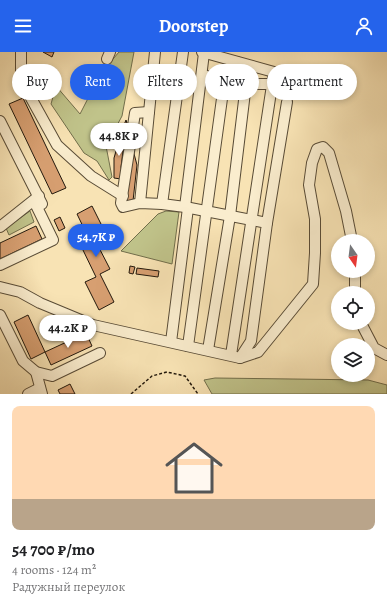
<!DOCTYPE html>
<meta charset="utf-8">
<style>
:root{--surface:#fff;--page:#f2f2f2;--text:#202124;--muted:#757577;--line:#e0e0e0;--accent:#2563eb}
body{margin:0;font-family:Alegreya,serif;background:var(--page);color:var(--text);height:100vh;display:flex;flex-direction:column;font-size:15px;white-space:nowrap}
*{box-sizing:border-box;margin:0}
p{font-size:13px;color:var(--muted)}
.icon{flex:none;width:22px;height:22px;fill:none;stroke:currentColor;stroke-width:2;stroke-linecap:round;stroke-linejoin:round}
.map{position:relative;height:342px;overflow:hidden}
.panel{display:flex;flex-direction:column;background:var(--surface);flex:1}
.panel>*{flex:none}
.top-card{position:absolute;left:12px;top:12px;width:363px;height:36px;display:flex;gap:8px}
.needle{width:26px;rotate:166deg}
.buttons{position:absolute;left:331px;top:182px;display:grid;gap:8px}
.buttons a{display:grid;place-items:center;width:44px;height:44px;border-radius:50%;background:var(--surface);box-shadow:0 2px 6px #0003;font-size:20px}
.price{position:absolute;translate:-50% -34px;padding:0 9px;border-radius:14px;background:#fff;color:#222;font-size:13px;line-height:26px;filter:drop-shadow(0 1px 2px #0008)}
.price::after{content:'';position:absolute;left:50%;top:24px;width:12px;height:9px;margin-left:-6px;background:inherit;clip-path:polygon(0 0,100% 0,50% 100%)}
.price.selected{background:var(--accent);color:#fff}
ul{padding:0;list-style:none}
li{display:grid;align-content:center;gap:8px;height:212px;padding:0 12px}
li+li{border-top:1px solid var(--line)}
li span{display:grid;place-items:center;height:124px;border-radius:8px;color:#555}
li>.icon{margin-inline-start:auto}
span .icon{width:72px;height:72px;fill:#fffc;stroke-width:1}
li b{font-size:17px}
.pill{padding:0 14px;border-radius:18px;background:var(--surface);box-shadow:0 2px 6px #0003;font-size:14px;line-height:36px}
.pill.selected{background:var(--accent);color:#fff}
header{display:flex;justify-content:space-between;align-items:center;height:52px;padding:0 12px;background:var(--accent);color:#fff;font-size:18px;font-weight:700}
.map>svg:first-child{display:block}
</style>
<header><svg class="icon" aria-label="menu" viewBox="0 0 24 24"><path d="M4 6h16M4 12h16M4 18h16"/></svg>Doorstep<svg class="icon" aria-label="person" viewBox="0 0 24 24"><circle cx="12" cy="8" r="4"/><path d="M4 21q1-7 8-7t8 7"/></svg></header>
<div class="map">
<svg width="387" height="342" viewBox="0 0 387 342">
<rect width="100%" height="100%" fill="#f8e3b4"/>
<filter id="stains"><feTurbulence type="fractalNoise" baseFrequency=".005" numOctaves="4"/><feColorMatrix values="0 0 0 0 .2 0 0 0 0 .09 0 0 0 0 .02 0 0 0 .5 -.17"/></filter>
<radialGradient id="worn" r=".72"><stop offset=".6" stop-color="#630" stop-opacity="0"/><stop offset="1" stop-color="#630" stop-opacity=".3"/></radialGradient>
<g fill="#c0c38a" stroke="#716e4b">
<path d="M119 0H134L122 64 106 94 112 125 109 128 97 109 84 101 51 52 56 34 80 62 101 21Z"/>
<path d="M30 159 34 170 9 183 6 176Z"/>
<path d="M166 159 179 160 172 212 121 199 158 162Z"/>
<path d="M215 326 368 328 387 333V342H212L204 328Z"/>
</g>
<g fill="#d79f71" stroke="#22180c">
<path d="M43 0H54L52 5Z"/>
<path d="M23 46 66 136 52 142 9 52Z"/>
<path d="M126 68 129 78V80L122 78Z"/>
<path d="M121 82 127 84 123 99 121 115 122 121 121 127 114 126V106Z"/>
<path d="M133 98 137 113 133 149 126 150Z"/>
<path d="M92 154 106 182 95 188 110 217 100 222 114 250 99 258 85 230 96 225 82 196 91 191 77 162Z"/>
<path d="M60 165 65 176 59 179 54 168Z"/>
<path d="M36 174 42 187 0 207V191Z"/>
<path d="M130 214 135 215 133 222 129 221Z"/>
<path d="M137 216 159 219 158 225 136 222Z"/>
<path d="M28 263 45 300 31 307 14 270Z"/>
<path d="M86 281 92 294 51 313 45 300Z"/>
<path d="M70 332 75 342H60L58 338Z"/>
</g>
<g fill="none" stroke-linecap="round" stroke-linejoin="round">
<g stroke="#584b36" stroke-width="12">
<g id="minor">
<path d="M21 0V21L31 46 57 93 91 124 123 144"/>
<path d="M202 0 274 20 231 303"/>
<path d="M107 7 110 0"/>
<path d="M202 22 224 32H272"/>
<path d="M236 32 237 10"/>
<path d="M0 69 42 152"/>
<path d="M140 151 155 0"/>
<path d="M162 152 183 0"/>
<path d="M185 155 204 1"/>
<path d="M267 171 287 50"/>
<path d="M0 175 39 144"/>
<path d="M0 213 53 188 34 149"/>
<path d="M355 219V241"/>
<path d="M0 235 20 240 40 251 93 273 240 306 251 289 267 171 185 155 162 152 140 151 123 155 121 151 135 61 149 60"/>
<path d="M0 263 23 309 36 320 52 324 100 301"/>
<path d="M361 271 374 296 387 303"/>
<path d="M171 290 188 156"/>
<path d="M188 294 224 32"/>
<path d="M208 298 230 164 246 32"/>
<path d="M240 306 258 300 313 232 315 201V167L309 133 312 111 317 97 323 95 329 101 346 159 352 189"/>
<path d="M36 320 42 342"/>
<path d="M28 342 40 336"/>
</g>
</g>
<path stroke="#22180c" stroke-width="1.5" stroke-dasharray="3 2" stroke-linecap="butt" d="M131 342 152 324 167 320 185 324 198 342"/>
<use href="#minor" stroke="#faedce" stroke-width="10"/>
</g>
<rect width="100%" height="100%" filter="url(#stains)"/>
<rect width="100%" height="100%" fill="url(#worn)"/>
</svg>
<div class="buttons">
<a><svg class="needle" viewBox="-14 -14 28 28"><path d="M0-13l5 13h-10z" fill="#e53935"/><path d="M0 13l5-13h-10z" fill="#757577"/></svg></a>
<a><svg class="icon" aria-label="locate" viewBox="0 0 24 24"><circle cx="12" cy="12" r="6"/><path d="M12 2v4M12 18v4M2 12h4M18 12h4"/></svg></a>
<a><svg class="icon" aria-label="layers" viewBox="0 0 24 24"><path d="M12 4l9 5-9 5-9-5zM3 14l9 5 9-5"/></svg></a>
</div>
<b class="price" style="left:119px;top:105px">44.8K ₽</b>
<b class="price selected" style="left:96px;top:206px">54.7K ₽</b>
<b class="price" style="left:68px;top:297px">44.2K ₽</b>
<div class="top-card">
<a class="pill">Buy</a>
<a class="pill selected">Rent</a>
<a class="pill">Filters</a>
<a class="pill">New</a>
<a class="pill">Apartment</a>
</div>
</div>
<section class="panel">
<ul>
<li><span style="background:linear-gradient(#ffd9b3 75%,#b9a48a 0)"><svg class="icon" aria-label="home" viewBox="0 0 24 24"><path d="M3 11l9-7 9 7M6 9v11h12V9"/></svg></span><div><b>54 700 ₽/mo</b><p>4 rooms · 124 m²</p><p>Радужный переулок</p></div></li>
</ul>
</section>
